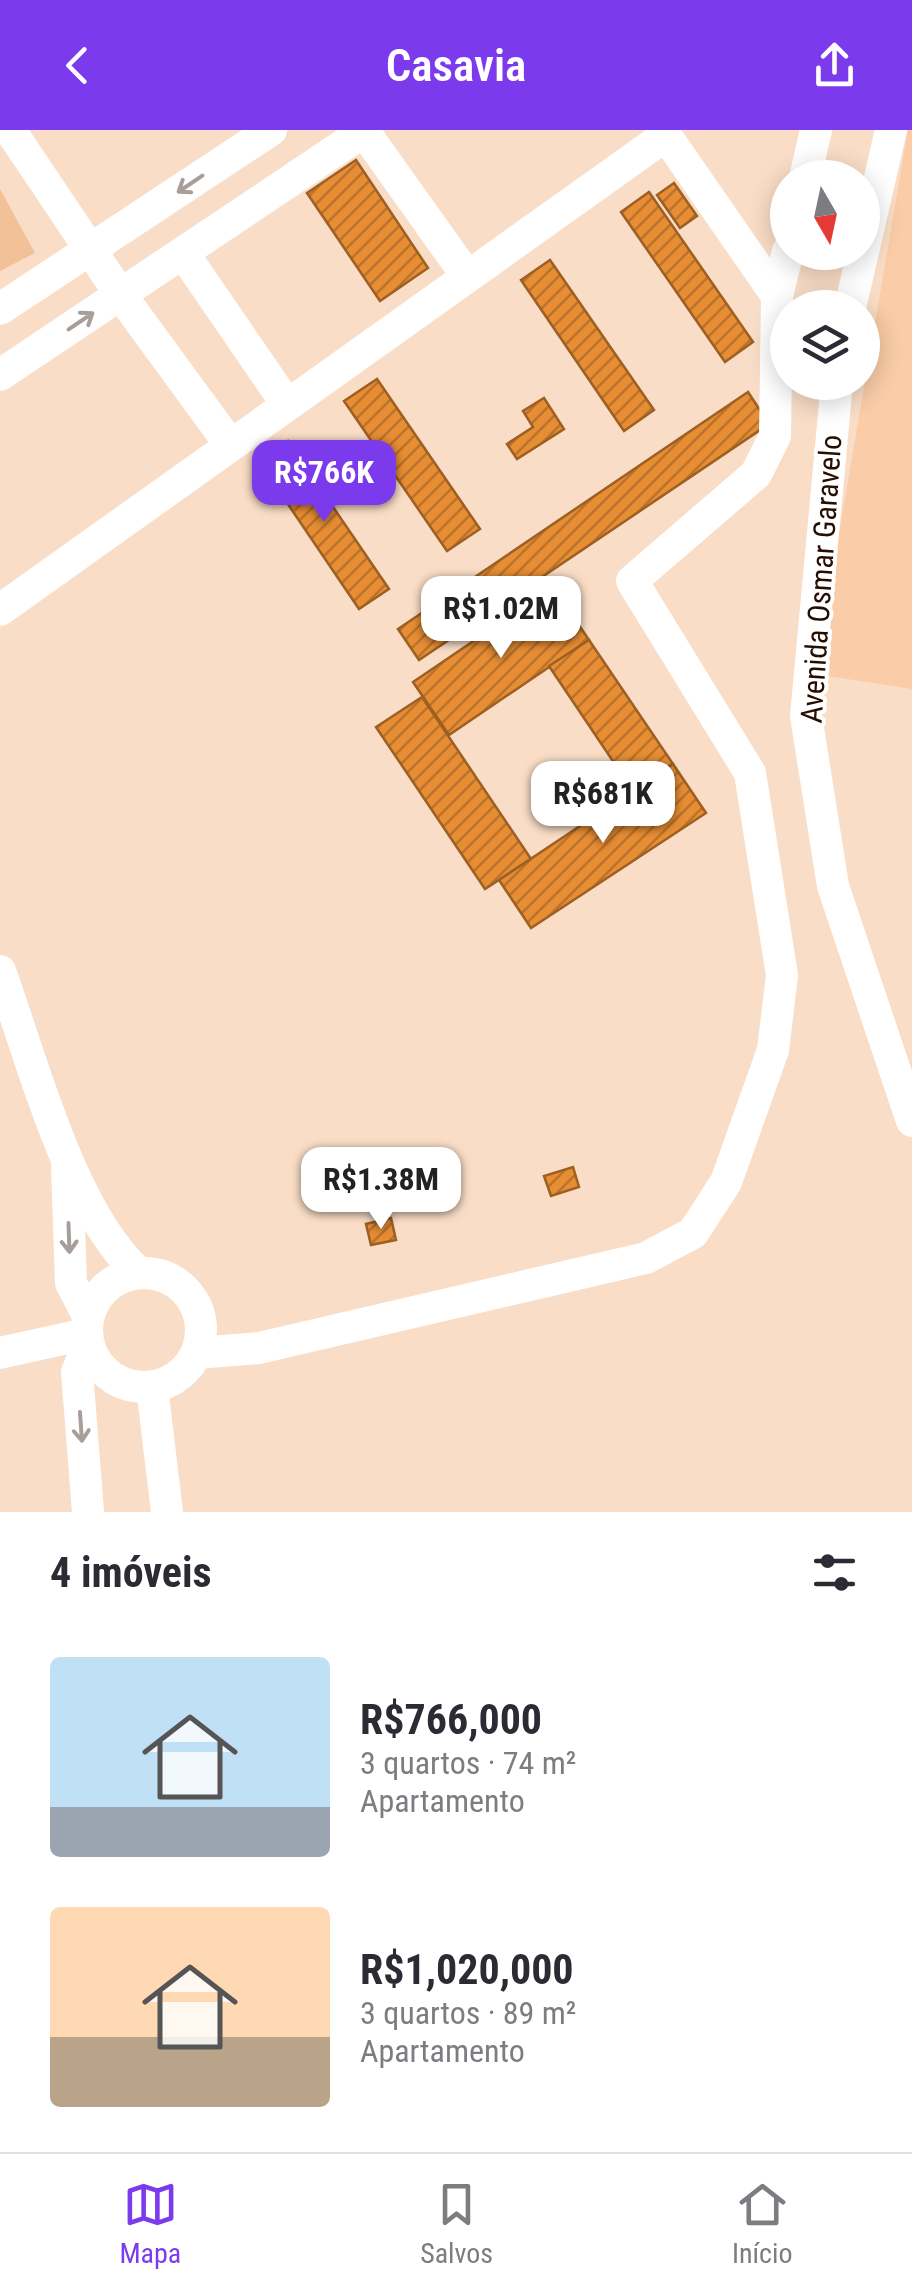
<!DOCTYPE html>
<html lang="pt">
<meta charset="utf-8">
<style>
:root{--surface:#fff;--page:#f7f7f7;--text:#2b2b33;--muted:#7c7c81;--line:#e1e1e2;--accent:#7c3aed}
body{margin:0;font-family:"Roboto Condensed",sans-serif;background:var(--page);color:var(--text);height:100vh;display:flex;flex-direction:column;font-size:38px;white-space:nowrap}
*{box-sizing:border-box;margin:0}
p{font-size:32px;color:var(--muted)}
.icon{flex:none;width:55px;height:55px;fill:none;stroke:currentColor;stroke-width:2;stroke-linecap:round;stroke-linejoin:round}
.map{position:relative;height:1382px;overflow:hidden}
.details{display:flex;flex-direction:column;background:var(--surface);flex:1}
.details>*{flex:none}
.needle{width:65px;rotate:171deg}
.controls{position:absolute;left:770px;top:30px;display:grid;gap:20px}
.controls a{display:grid;place-items:center;width:110px;height:110px;border-radius:50%;background:var(--surface);box-shadow:0 5px 25px #0003;font-size:50px}
.price{position:absolute;translate:-50% -85px;padding:0 22px;border-radius:20px;background:#fff;color:#222;font-size:32px;line-height:65px;filter:drop-shadow(0 2px 5px #0008)}
.price::after{content:'';position:absolute;left:50%;top:60px;width:30px;height:22px;margin-left:-15px;background:inherit;clip-path:polygon(0 0,100% 0,50% 100%)}
.price.selected{background:var(--accent);color:#fff}
ul{padding:0;list-style:none}
li{display:flex;align-items:center;gap:30px;height:250px;padding:0 50px}
li span{display:grid;place-items:center;flex:none;width:280px;height:200px;border-radius:10px;color:#555}
li>.icon{margin-inline-start:auto}
span .icon{width:120px;height:120px;fill:#fffc;stroke-width:1}
li b{font-size:42px}
h2{display:flex;justify-content:space-between;align-items:center;height:120px;padding:0 50px;font-size:42px}
header{display:flex;justify-content:space-between;align-items:center;height:130px;padding:0 50px;background:var(--accent);color:#fff;font-size:45px;font-weight:600}
.dock{display:flex;justify-content:space-around;align-items:center;height:140px;border-top:2px solid var(--line);background:var(--surface);font-size:28px;color:var(--muted)}
.dock a{display:grid;justify-items:center;gap:5px}
.dock .selected{color:var(--accent)}
.map>svg:first-child{display:block}
</style>
<header><svg class="icon" aria-label="back" viewBox="0 0 24 24"><path d="M15 5l-7 7 7 7"/></svg>Casavia<svg class="icon" aria-label="share" viewBox="0 0 24 24"><path d="M12 15V3M7 8l5-5 5 5M5 13v7h14v-7"/></svg></header>
<div class="map">
<svg width="912" height="1382" viewBox="0 0 912 1382">
<defs>
<pattern id="building-hatch" width="6" height="6" patternUnits="userSpaceOnUse" patternTransform="scale(2.5)"><rect width="6" height="6" fill="#e78d34"/><path d="M-1 1l2-2M0 6l6-6M5 7l2-2" fill="none" stroke="#bb722a"/></pattern>
</defs>
<rect width="100%" height="100%" fill="#f9ddc6"/>
<path fill="#facca7" d="M908 0H912V559L815 544Z"/>
<path fill="#f3c198" d="M0 59 35 123 0 141Z"/>
<g fill="url(#building-hatch)" stroke="#9d5f22" stroke-width="2.5">
<path d="M356 30 428 138 380 171 307 63Z"/>
<path d="M674 53 697 86 680 98 657 65Z"/>
<path d="M649 62 753 212 725 232 621 82Z"/>
<path d="M550 130 654 280 624 301 521 150Z"/>
<path d="M377 249 480 399 447 421 344 271Z"/>
<path d="M748 262 769 294 419 530 398 499Z"/>
<path d="M544 268 564 299 517 329 507 314 533 297 523 281Z"/>
<path d="M288 311 389 459 359 479 258 330Z"/>
<path d="M553 457 589 510 449 605 413 552Z"/>
<path d="M589 510 673 634 633 661 549 536Z"/>
<path d="M422 567 531 729 485 759 376 597Z"/>
<path d="M673 634 706 683 531 798 499 750Z"/>
<path d="M573 1037 579 1057 551 1066 544 1046Z"/>
<path d="M391 1088 396 1110 371 1115 366 1094Z"/>
</g>
<g fill="none" stroke-linecap="round" stroke-linejoin="round">
<g stroke="#fff" stroke-width="32">
<path d="M10 0 120 164 229 313"/>
<path d="M363 0 467 146"/>
<path d="M662 0 777 166"/>
<path d="M805 48 816 0"/>
<path d="M183 123 286 273"/>
<path d="M850 178 891 0"/>
<path d="M0 179 271 0"/>
<path d="M0 245 366 0"/>
<path d="M837 252 806 586 833 756 912 991"/>
<path d="M0 480 665 6"/>
<path d="M0 841C32 929 70 1081 139 1143"/>
<path d="M67 1037 71 1153 87 1184"/>
<circle cx="144" cy="1200" r="57"/>
<path d="M0 1223 86 1204"/>
<path d="M197 1223 259 1218 646 1128 693 1103 726 1052 773 920 782 845 750 643 632 451 756 344 775 306 777 166 788 121"/>
<path d="M152 1257 167 1382"/>
<path d="M88 1382 77 1242 88 1215"/>
</g>
</g>
<defs><path id="oneway-shaft" d="M-6 0H5M1.5-3L5.5 0L1.5 3" fill="none" stroke-width="1.6" stroke-linecap="round" stroke-linejoin="round" transform="scale(2.5)"/></defs>
<g stroke="#a89e99">
<use href="#oneway-shaft" transform="translate(190 54) rotate(146)"/>
<use href="#oneway-shaft" transform="translate(81 191) rotate(-34)"/>
<use href="#oneway-shaft" transform="translate(69 1108) rotate(88)"/>
<use href="#oneway-shaft" transform="translate(81 1297) rotate(86)"/>
</g>
<g text-anchor="middle" dominant-baseline="central" stroke-width="8" stroke-linejoin="round" paint-order="stroke">
<g font-size="30" fill="#250d00" stroke="#fff">
<text transform="translate(821 449) rotate(-86)">Avenida Osmar Garavelo</text>
</g>
</g>
</svg>
<div class="controls">
<a><svg class="needle" viewBox="-14 -14 28 28"><path d="M0-13l5 13h-10z" fill="#e53935"/><path d="M0 13l5-13h-10z" fill="#7c7c81"/></svg></a>
<a><svg class="icon" aria-label="layers" viewBox="0 0 24 24"><path d="M12 4l9 5-9 5-9-5zM3 14l9 5 9-5"/></svg></a>
</div>
<b class="price selected" style="left:324px;top:395px">R$766K</b>
<b class="price" style="left:501px;top:531px">R$1.02M</b>
<b class="price" style="left:603px;top:716px">R$681K</b>
<b class="price" style="left:381px;top:1102px">R$1.38M</b>
</div>
<section class="details">
<h2>4 imóveis<svg class="icon" aria-label="filters" viewBox="0 0 24 24"><path d="M4 7h16M4 17h16"/><circle cx="9" cy="7" r="2"/><circle cx="15" cy="17" r="2"/></svg></h2>
<ul>
<li><span style="background:linear-gradient(#bfe0f5 75%,#9aa5b1 0)"><svg class="icon" aria-label="home" viewBox="0 0 24 24"><path d="M3 11l9-7 9 7M6 9v11h12V9"/></svg></span><div><b>R$766,000</b><p>3 quartos · 74 m²</p><p>Apartamento</p></div></li>
<li><span style="background:linear-gradient(#ffd9b3 65%,#b9a48a 0)"><svg class="icon" aria-label="home" viewBox="0 0 24 24"><path d="M3 11l9-7 9 7M6 9v11h12V9"/></svg></span><div><b>R$1,020,000</b><p>3 quartos · 89 m²</p><p>Apartamento</p></div></li>
</ul>
</section>
<nav class="dock">
<a class="selected"><svg class="icon" aria-label="map" viewBox="0 0 24 24"><path d="M3 6l6-2 6 2 6-2v14l-6 2-6-2-6 2zM9 4v14M15 6v14"/></svg>Mapa</a>
<a><svg class="icon" aria-label="saved" viewBox="0 0 24 24"><path d="M7 4h10v16l-5-4-5 4z"/></svg>Salvos</a>
<a><svg class="icon" aria-label="home" viewBox="0 0 24 24"><path d="M3 11l9-7 9 7M6 9v11h12V9"/></svg>Início</a>
</nav>
